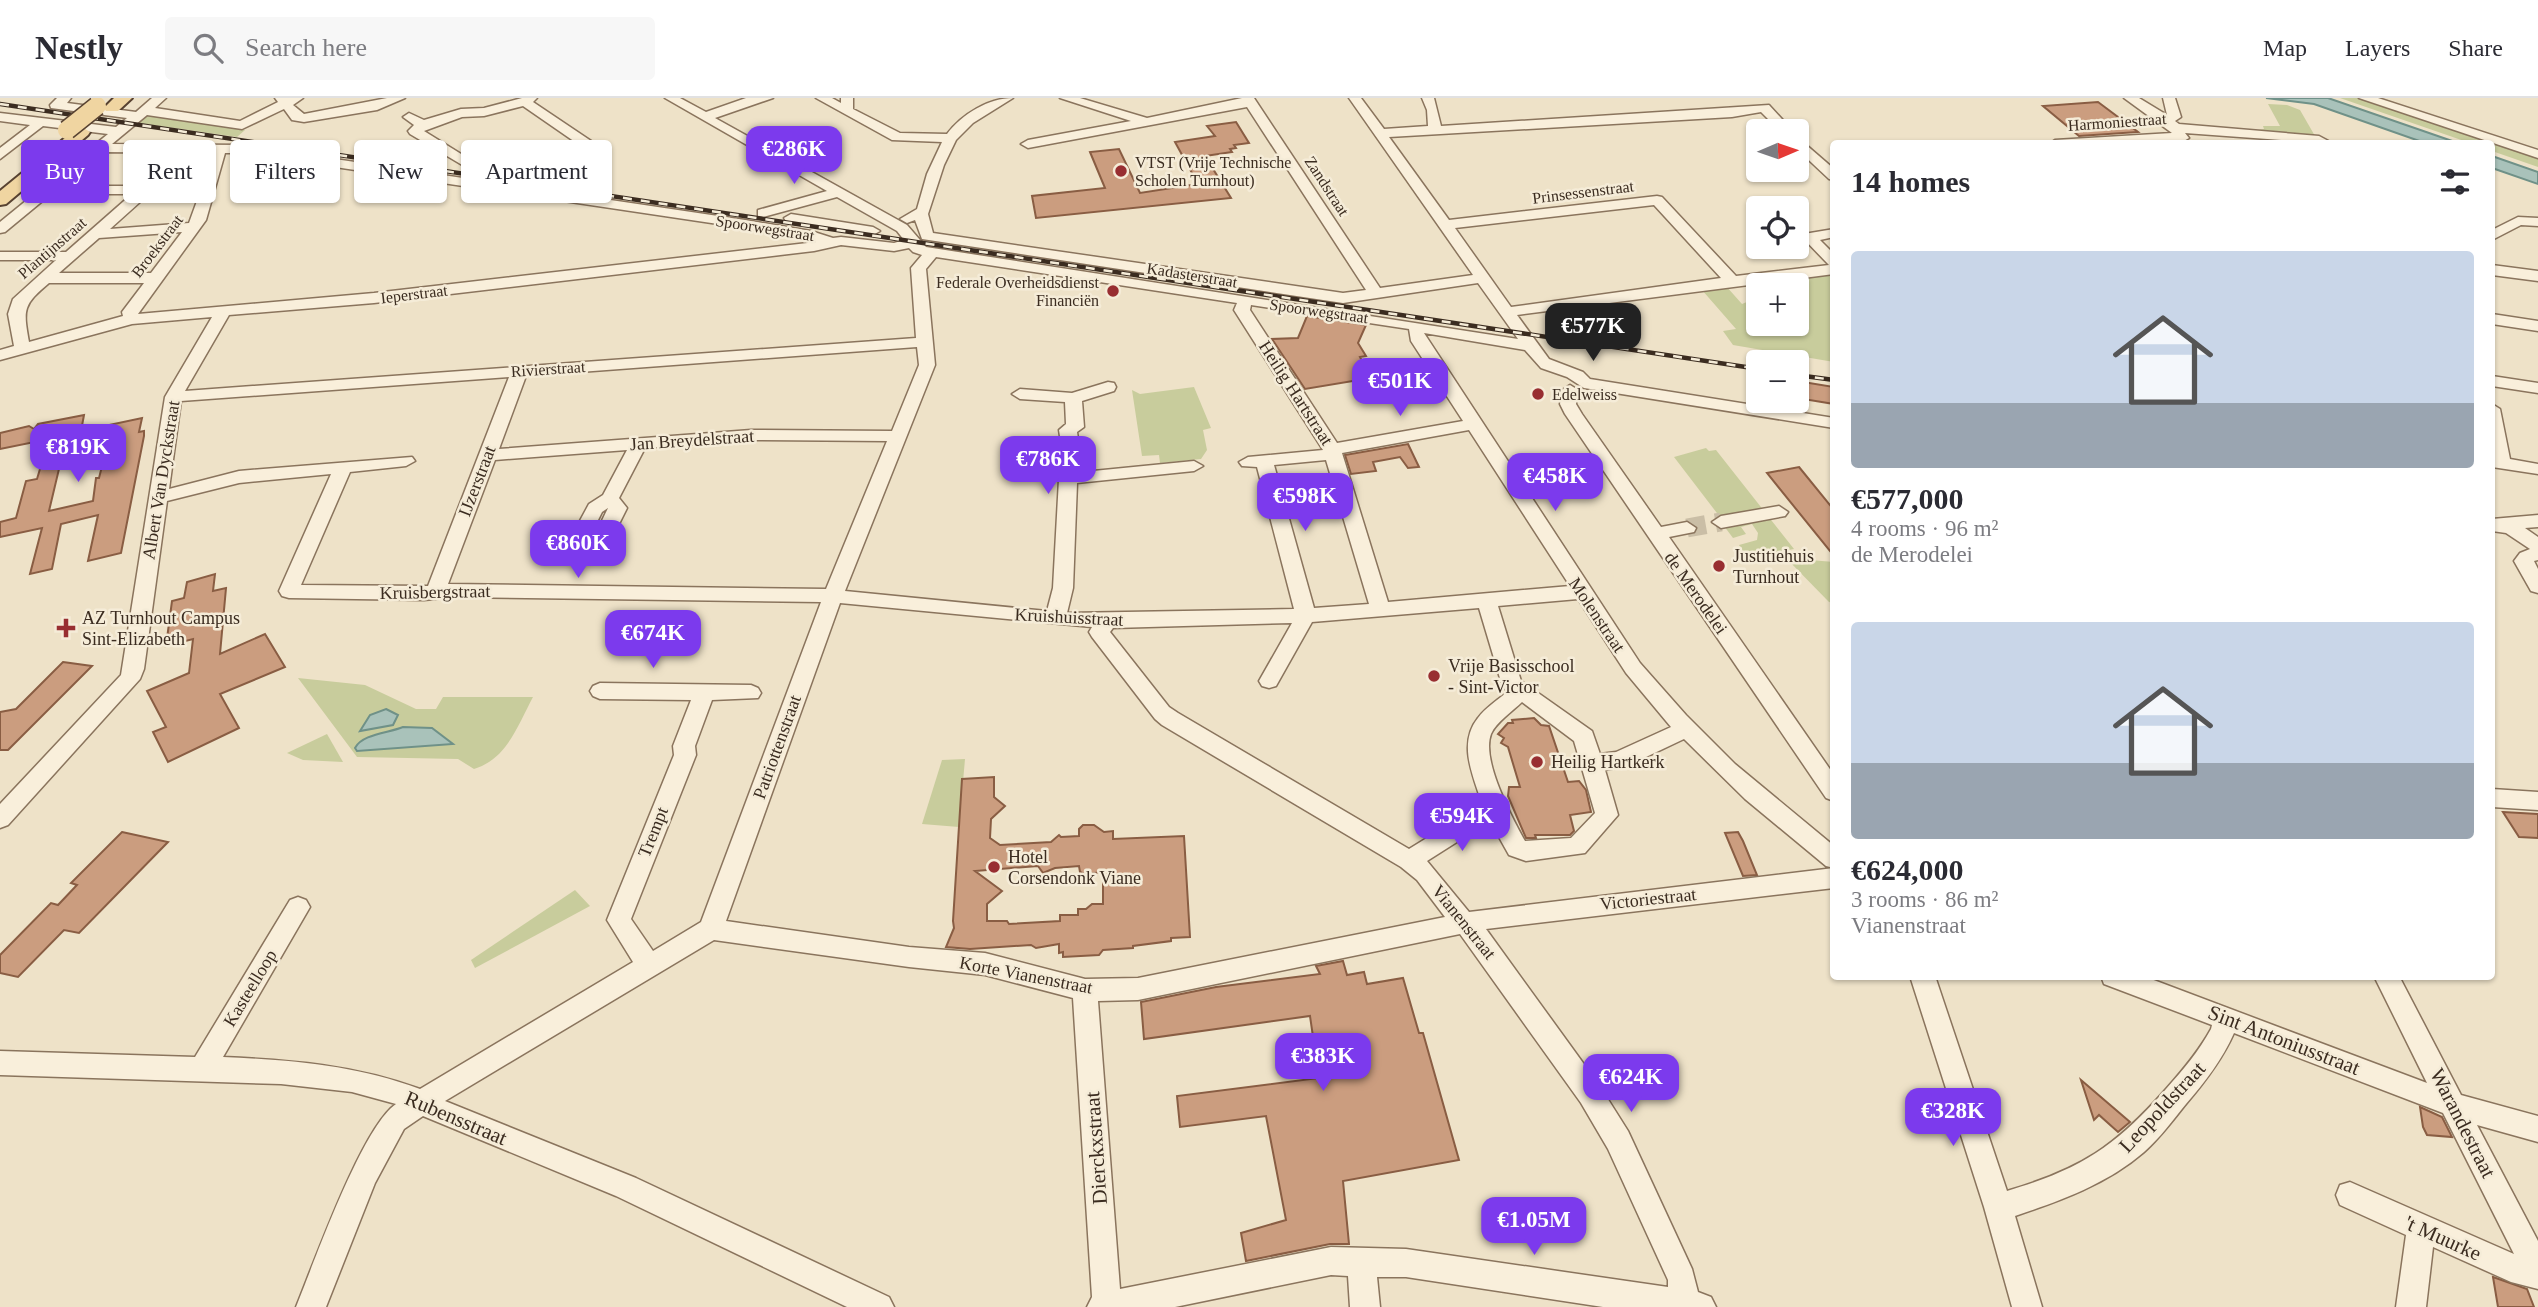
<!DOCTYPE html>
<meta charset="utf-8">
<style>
:root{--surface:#fff;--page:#f7f7f7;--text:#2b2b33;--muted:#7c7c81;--line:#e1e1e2;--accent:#7c3aed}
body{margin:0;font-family:"Times New Roman",serif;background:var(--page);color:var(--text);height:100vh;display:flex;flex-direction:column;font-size:26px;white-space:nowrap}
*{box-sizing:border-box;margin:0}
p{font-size:23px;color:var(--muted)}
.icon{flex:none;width:38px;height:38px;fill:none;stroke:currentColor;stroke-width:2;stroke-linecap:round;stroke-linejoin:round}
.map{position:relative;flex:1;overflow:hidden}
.side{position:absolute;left:1830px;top:42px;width:665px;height:840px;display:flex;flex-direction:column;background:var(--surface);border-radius:7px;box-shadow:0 2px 5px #0004}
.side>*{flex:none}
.hud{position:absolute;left:21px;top:42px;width:665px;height:63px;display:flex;gap:14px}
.needle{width:46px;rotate:88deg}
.tools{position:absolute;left:1746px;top:21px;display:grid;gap:14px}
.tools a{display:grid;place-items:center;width:63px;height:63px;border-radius:7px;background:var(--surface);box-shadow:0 2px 5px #0004;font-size:35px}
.price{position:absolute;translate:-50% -60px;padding:0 16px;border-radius:14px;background:var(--accent);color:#fff;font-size:23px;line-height:46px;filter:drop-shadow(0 2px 4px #0008)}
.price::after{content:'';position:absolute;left:50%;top:42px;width:21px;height:16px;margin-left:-10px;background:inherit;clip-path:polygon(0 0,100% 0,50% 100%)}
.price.current{background:#222;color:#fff}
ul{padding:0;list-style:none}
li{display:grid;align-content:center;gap:14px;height:371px;padding:0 21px}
li span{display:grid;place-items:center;height:217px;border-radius:7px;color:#555}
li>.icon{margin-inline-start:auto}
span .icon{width:126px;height:126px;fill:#fffc;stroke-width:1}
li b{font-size:30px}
h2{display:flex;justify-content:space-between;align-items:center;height:84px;padding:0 21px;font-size:30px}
.chip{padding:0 24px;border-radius:7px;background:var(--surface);box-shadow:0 2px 5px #0004;font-size:24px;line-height:63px}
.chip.current{background:var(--accent);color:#fff}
header{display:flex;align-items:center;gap:42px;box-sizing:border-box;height:98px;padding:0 35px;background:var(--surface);border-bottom:2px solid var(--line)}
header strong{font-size:33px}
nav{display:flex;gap:38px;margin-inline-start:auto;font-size:24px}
.search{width:490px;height:63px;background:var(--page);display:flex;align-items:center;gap:18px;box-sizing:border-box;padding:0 24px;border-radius:7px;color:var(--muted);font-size:26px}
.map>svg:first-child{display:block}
</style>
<header>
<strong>Nestly</strong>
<div class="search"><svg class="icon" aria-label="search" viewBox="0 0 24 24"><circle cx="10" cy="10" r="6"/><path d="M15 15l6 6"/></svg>Search here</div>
<nav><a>Map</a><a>Layers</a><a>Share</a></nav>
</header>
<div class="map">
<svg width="2538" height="1209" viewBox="0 0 2538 1209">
<rect width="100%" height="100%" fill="#eee2c8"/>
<g fill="#c8cc9c">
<path d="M2340 0H2359L2538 59V69L2492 53V46L2470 45Z"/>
<path d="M2268 6 2287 7 2300 12 2315 38 2258 32 2264 31 2263 28H2280Z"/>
<path d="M149 17 236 30 245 32 237 39 139 25Z"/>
<path d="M514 52 551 72 572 66 562 71 563 86 464 70Z"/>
<path d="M1834 176V264L1733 247 1723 233 1736 231 1702 192 1726 188 1742 206 1754 201 1749 193 1759 192V226H1797V187L1793 181Z"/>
<path d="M1194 289 1211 330 1203 332 1207 352 1201 361 1160 365 1159 357 1142 358 1132 292 1140 296Z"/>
<path d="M1706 350 1709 353 1716 352 1794 451 1747 460 1739 447 1757 442 1758 435 1752 426 1741 429 1746 436 1733 440 1721 424 1723 423 1674 359Z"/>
<path d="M1786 460 1834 464V505L1829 504Z"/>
<path d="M298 580 365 587 416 611H436L443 599H533C518 627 507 661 474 671L458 661 357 659Z"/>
<path d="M327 636 343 664 303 662 287 655Z"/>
<path d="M965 661 959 729 922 726 942 662Z"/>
<path d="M575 792 590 808 475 870 471 862Z"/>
</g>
<g fill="#a9c2ba" stroke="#6f9188" stroke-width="2">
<path d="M2266 0H2328L2458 45H2425L2314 6Z"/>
<path d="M2492 58 2538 74V86L2492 70Z"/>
<path d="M386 611 398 617 393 627 360 633 370 617Z"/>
<path d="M403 629 432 630 453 646 357 653 355 650C362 636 389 635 403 629Z"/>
</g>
<g fill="#cb9d7f" stroke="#895d43" stroke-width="2" fill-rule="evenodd">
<path d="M2098 4 2138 34 2079 38 2043 8Z"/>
<path d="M1236 24 1249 45 1234 47 1236 50 1230 51 1232 54 1205 58 1231 100 1036 120 1032 98 1105 90 1090 54 1119 51 1140 95 1198 86 1175 44 1215 38 1207 28Z"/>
<path d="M1307 218 1366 227 1358 245 1366 258 1360 259 1371 280 1305 291 1272 241 1298 240Z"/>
<path d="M1797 283 1834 289V306L1797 300Z"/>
<path d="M84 317 81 333 142 320 139 334 144 333V338L121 455 88 463 98 417 61 426 52 471 30 476 42 430 0 439V424L16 420 26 383 37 381 49 341 0 351V335L29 328 34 331 38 326ZM108 345 99 380H96L93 403 49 413 63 354Z"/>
<path d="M1408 346 1419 369 1408 370 1400 359 1373 364 1376 373 1351 376 1345 357Z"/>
<path d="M1799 369 1834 412V458L1767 375Z"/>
<path d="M215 476 213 493 226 490 220 556 265 536 285 569 220 596 239 630 168 664 153 634 166 629 147 593 189 575 193 541 166 548 172 503 184 500 187 484Z"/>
<path d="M63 564 92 568 8 652H0V614L16 611Z"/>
<path d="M1534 620 1541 627 1549 628 1568 684 1579 683 1586 692 1591 714 1570 717 1574 733 1570 737H1535L1536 740H1526L1508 698 1509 689H1520L1508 649 1501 645 1504 640 1498 636 1508 625H1513L1512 622Z"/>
<path d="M994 679V699L1005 708 991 721 990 740 1000 747 1051 744 1059 737 1061 739 1079 738V731L1083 727H1094L1104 734 1113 733V741L1184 738 1190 839 1171 840V843L1133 848V850L1103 852 1099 857 1063 859V854L1059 855V846L1036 850 1031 847 970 851 946 849 954 830 953 823 962 681ZM1038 768 1043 775 1055 770 1079 768 1080 774 1084 776 1103 774V806H1092L1086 811H1078V817H1060V823L1009 826 1007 823H987V806L1002 793 975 773Z"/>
<path d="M2503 714 2538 716V740L2519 739Z"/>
<path d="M122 734 168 744 79 835 64 832 18 879 0 875V857L51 805 58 807 77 787 71 785Z"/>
<path d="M1738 734 1743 743 1757 777 1743 778 1725 735Z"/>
<path d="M1343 863 1347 877 1364 874 1367 886 1403 880 1419 935H1423L1459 1062 1343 1083 1349 1146H1330L1246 1163 1241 1135 1286 1122 1266 1018 1180 1029 1177 998 1319 980 1310 918 1144 941 1141 904 1216 889 1320 876 1316 868Z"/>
<path d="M2081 982 2130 1024 2118 1034 2099 1017 2094 1022Z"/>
<path d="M2420 1009 2442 1019 2452 1039 2427 1037 2423 1029Z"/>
<path d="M2493 1179 2527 1191 2534 1209H2498Z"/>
</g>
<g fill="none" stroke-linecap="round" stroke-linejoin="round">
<path stroke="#cabea6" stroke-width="19" stroke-dasharray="19 10" stroke-linecap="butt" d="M1687 430 1721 424"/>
<g stroke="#8a745d" stroke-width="3">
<g id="minor">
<path d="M57 0H71L67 5 136 14 152 0H166L155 10 240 23 278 4 275 0H303L293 7 304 16 387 0H405L377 12 304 24 292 22 284 11 242 31 147 17 112 46 241 47 745 122 811 133 833 140 841 139 894 145 904 142 897 133 837 99 763 119 758 118V112L827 93 665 0H680L706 14 746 0H773L715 20 907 127 926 149 1518 241 1478 185 1343 205 922 141 915 122 907 125 900 121 917 111 927 76 942 44 892 42 816 0H832L841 5V0H853V11L900 35 947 36C962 16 989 0 1013 0L973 25 956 42 944 67 928 116 933 135 1343 195 1366 192 1247 9 1028 50 1021 46 1028 42 1131 23 1060 0H1080L1147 20 1242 0H1254L1380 190 1473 177 1349 0H1361L1384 31 1428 28 1427 12 1422 0H1434L1441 28 1769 7 1793 33H1780L1761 14 1732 19 1389 39 1449 122 1657 98 1662 99 1736 178 1829 167 1802 139 1804 136 1834 131V139L1820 142 1834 156V176L1517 217 1549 261 1583 274 1590 281 1834 320V330L1584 290 1567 279 1541 270 1525 252 1424 235 1640 565 1686 617 1735 666 1834 748V770L1826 768 1745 701 1684 641 1627 668 1605 672 1618 717 1585 755 1526 763 1509 757 1490 723 1427 763 1469 814 1834 770V790L1486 831 1599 987 1628 1033 1692 1171 1698 1194 1711 1199 1716 1209H1603L1406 1179H1377L1380 1209H1350L1348 1178 1331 1177 1175 1209H1087L1092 1199 1073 900 985 877 909 869 714 842 445 1003 636 1080 889 1199 894 1209H847L616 1098 423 1018 404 1031 375 1085 326 1209H296C314 1165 362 1029 396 1006L352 994 281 986 0 977V953L195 959 290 802 298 799 306 802 310 809 223 959C291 962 355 967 420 991L633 864 607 822 674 657 673 648 691 602 600 601 593 598 590 593 593 588 600 585 751 587 758 590 761 595 758 600 712 602 695 648 696 657 631 821 653 853 701 824 821 504 454 499 424 502 289 500 282 498 279 493 331 376 239 385 167 403 144 571 140 581 8 727 0 730V706L121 577 165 299 212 219 132 226 0 262V252L14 248 8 216 13 201 56 162H0V154H66L132 96H51L5 134 0 135V124L108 36 43 28 0 61V50L30 27 0 23V15L116 29 127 20 51 10 50 7ZM102 54 212 55 203 83 145 88H61ZM225 55H241L745 130 816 144 374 195 138 216 206 122ZM201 92 189 125 110 131 149 96ZM1654 107 1721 180 1511 209 1455 130ZM182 134 151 175H59L99 140ZM841 147 894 153 909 150 913 154 922 157 911 170 916 240 185 293 229 217 374 205 814 153ZM936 159 1237 205 1234 212 1323 352 1248 359 1239 364 1242 368 1257 369 1294 511 1067 515 1073 490 1077 385 1194 373 1203 368 1194 363 1083 374 1077 334 1084 329 1082 303 1114 293 1116 289 1114 285 1108 284 1072 295 1020 291 1012 296 1020 301 1065 304 1066 326 1059 332 1066 376 1059 381 1053 490 1047 513 845 493 935 267 926 171ZM49 185H144L122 214 123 218 29 244C23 211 23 207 49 185ZM1251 207 1409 231 1411 243 1463 323 1337 345 1250 212ZM917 249 919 267 892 333 751 332 499 351 526 278ZM509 279 428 488 301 487 350 374 406 368 415 363 412 359 239 373 169 391 181 303ZM1469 332 1570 488 1388 504 1342 355ZM751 342 887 343 826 491 448 486 495 362 627 352 603 397 589 406 562 456C573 473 585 466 602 460L627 410 619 400 645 350ZM1326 362 1369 506 1314 510 1274 367ZM608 410 588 452 582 454 602 414ZM1578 501 1626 575 1671 629 1616 654 1600 656 1592 633 1521 583 1498 508ZM840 505 1092 529 1089 534 1092 539 1155 621 1162 627 1401 769 1417 782 1445 819 1138 880 1085 881 985 855 909 849 726 823ZM1479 510 1502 587 1507 594C1498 602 1485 610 1478 620 1457 646 1474 679 1482 706L1409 751 1178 615 1169 609 1110 534 1113 530 1292 525 1259 583 1262 588 1269 590 1276 588 1312 524ZM1522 604 1574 643 1595 715 1571 740 1525 743C1512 720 1481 662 1491 636 1496 624 1513 613 1522 604ZM1460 836 1581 1005 1608 1051 1668 1182V1189L1406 1151 1331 1149 1120 1191 1098 903 1138 902Z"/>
<path d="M522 0H537L533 4 603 51V64L571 67V61L591 58V55L523 8 484 18 462 19 424 33 474 64 476 67 469 71 410 36 408 33 414 27 403 19 409 15 424 22 461 11 484 10Z"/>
<path d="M2124 0H2139L2167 17 2163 0H2175L2181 19 2175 23 2179 26 2319 38 2334 46 2185 35 2189 40 2182 44 2049 46 2055 42 2172 35Z"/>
<path d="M2359 0H2378L2538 52V60Z"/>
<path d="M1797 39 1834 71V82L1829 81 1797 51Z"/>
<path d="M791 116 873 129 880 133 873 137 786 123 784 120Z"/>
<path d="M2518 119 2538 120V128L2521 127 2492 142V132Z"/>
<path d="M2492 167 2538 173V183L2492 177Z"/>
<path d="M2492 216 2538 223V233L2492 226Z"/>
<path d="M2492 278 2538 285V295L2492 288Z"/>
<path d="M1570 287 1578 292 1576 306 1582 316 1661 429 1687 424 1696 430 1694 434 1669 439 1834 677V703L1826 700 1565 316 1560 306 1562 292Z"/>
<path d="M2492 306 2500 311 2510 361 2538 366V376L2492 369Z"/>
<path d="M1779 408 1788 414 1785 418 1721 430 1712 424 1721 418Z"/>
<path d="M2538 417V429L2525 430 2538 439V462L2534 463 2538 471V495L2531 493 2514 463 2520 455 2530 451 2506 435 2492 433V421Z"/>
<path d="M2492 691 2538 694V712L2492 709Z"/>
<path d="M1910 878H1935L2007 1093C2081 1071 2115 1049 2166 991 2183 972 2199 953 2211 931L2212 927 2104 886 2101 878H2143L2427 985 2374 878H2399L2461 997 2538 1018V1044L2477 1027 2538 1143V1191L2511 1184 2433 1149 2426 1209H2396L2406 1137 2340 1107 2336 1097 2340 1087 2350 1084 2514 1156 2443 1015 2234 935C2222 962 2205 984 2186 1006 2173 1022 2160 1040 2144 1054 2107 1086 2060 1103 2015 1118L2042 1209H2012L1984 1109Z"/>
</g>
</g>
<g stroke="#584231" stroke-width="4">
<g id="major">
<path d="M114 0H132L118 13H106L104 10Z"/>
<path d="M82 29 90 34 88 37 6 106 0 107V93L76 31Z"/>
</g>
</g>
<use href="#minor" fill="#f9efdb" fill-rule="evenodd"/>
<use href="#major" fill="#f0d5a1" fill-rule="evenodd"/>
<g stroke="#3b2c20" stroke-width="4.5">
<g id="rail">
<path d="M0 6 1759 271"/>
<path d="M1797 277 1834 282"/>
</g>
</g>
<use href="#rail" stroke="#f5ecd8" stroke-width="2.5" stroke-dasharray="9" stroke-linecap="butt"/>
<g stroke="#584231" stroke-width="21" stroke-linecap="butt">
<path id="major-bridge" d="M67 32 97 8"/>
</g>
<use href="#major-bridge" stroke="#f0d5a1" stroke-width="18"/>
</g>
<g fill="#982e31" stroke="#f5ecd8" stroke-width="2.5">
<circle cx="1121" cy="73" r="7"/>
<circle cx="1113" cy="193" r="7"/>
<circle cx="1538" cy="296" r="7"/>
<circle cx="1719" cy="468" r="7"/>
<path d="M62.5 519.5h7v7h7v7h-7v7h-7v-7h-7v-7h7z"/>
<circle cx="1434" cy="578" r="7"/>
<circle cx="1537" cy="664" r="7"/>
<circle cx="994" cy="769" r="7"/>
</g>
<g text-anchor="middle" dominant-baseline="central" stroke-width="5" stroke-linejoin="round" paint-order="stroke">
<g font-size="16" fill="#3b2c20" stroke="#f5ecd8">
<text transform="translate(2117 24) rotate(-4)">Harmoniestraat</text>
<text transform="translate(1327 88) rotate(57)">Zandstraat</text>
<text transform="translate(1583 94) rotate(-7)">Prinsessenstraat</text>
<text transform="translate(765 130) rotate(9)">Spoorwegstraat</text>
<text transform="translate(157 148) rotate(-53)">Broekstraat</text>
<text transform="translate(52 150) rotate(-41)">Plantijnstraat</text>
<text transform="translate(1192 177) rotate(9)">Kadasterstraat</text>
<text transform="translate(414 196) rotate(-7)">Ieperstraat</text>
<text transform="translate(1319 213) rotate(8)">Spoorwegstraat</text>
<text transform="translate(548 271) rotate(-4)">Rivierstraat</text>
</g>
<g font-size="16" fill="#3b2c20" stroke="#f5ecd8" text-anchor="start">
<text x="1135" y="64">VTST (Vrije Technische<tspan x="1135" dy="18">Scholen Turnhout)</tspan></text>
<text x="1099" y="184" text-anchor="end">Federale Overheidsdienst<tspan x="1099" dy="18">Financiën</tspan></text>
<text x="1552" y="296">Edelweiss</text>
</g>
<g font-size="18" fill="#3b2c20" stroke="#f5ecd8">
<text transform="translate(1296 295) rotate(57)">Heilig Hartstraat</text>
<text transform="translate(692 342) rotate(-4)">Jan Breydelstraat</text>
<text transform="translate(161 382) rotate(-81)">Albert Van Dyckstraat</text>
<text transform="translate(477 383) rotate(-69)">IJzerstraat</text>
<text transform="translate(435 494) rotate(-1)">Kruisbergstraat</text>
<text transform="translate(1696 495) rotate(55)">de Merodelei</text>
<text transform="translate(1597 517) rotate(56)">Molenstraat</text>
<text transform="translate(1069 519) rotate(3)">Kruishuisstraat</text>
<text transform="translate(777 649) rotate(-70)">Patriottenstraat</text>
<text transform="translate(653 734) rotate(-68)">Trempt</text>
<text transform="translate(1648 801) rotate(-6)">Victoriestraat</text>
<text transform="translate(1464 824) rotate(51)">Vianenstraat</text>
<text transform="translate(1026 877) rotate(11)">Korte Vianenstraat</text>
<text transform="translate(250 890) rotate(-59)">Kasteelloop</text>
</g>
<g font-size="18" fill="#3b2c20" stroke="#f5ecd8" text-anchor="start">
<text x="1733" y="458">Justitiehuis<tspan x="1733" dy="21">Turnhout</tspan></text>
<text x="82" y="520">AZ Turnhout Campus<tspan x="82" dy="21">Sint-Elizabeth</tspan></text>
<text x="1448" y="568">Vrije Basisschool<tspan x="1448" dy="21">- Sint-Victor</tspan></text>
<text x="1551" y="664">Heilig Hartkerk</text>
<text x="1008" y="759">Hotel<tspan x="1008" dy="21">Corsendonk Viane</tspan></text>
</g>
<g font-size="21" fill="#3b2c20" stroke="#f5ecd8">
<text transform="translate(2284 942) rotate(21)">Sint Antoniusstraat</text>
<text transform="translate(2162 1009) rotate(-47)">Leopoldstraat</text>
<text transform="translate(456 1020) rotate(23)">Rubensstraat</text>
<text transform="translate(2463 1025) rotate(63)">Warandestraat</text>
<text transform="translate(1096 1050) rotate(-94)">Dierckxstraat</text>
<text transform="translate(2443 1140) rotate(24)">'t Muurke</text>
</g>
</g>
</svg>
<div class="tools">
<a><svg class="needle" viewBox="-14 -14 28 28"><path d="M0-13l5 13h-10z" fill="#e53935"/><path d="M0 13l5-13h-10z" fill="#7c7c81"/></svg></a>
<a><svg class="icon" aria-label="locate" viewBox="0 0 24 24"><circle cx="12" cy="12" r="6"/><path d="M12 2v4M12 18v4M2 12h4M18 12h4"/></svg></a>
<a>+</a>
<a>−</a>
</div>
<b class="price" style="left:794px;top:88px">€286K</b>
<b class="price current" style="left:1593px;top:265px">€577K</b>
<b class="price" style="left:1400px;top:320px">€501K</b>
<b class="price" style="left:78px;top:386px">€819K</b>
<b class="price" style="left:1048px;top:398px">€786K</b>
<b class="price" style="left:1555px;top:415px">€458K</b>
<b class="price" style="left:1305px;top:435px">€598K</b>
<b class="price" style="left:578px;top:482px">€860K</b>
<b class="price" style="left:653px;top:572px">€674K</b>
<b class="price" style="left:1462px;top:755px">€594K</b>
<b class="price" style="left:1323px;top:995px">€383K</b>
<b class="price" style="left:1631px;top:1016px">€624K</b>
<b class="price" style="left:1953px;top:1050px">€328K</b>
<b class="price" style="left:1534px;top:1159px">€1.05M</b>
<div class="hud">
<a class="chip current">Buy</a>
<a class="chip">Rent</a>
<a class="chip">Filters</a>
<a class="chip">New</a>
<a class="chip">Apartment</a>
</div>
<section class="side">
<h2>14 homes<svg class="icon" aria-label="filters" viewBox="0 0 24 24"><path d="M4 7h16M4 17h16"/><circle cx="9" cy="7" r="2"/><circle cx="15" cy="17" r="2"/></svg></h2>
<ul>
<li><span style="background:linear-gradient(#c9d6e8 70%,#9aa5b1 0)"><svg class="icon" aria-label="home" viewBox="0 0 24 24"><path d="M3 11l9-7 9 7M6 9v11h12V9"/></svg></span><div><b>€577,000</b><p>4 rooms · 96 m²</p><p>de Merodelei</p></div></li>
<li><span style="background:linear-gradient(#c9d6e8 65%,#9aa5b1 0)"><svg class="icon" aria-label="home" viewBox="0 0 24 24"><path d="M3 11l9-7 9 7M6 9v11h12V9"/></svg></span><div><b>€624,000</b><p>3 rooms · 86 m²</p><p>Vianenstraat</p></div></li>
</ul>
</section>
</div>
